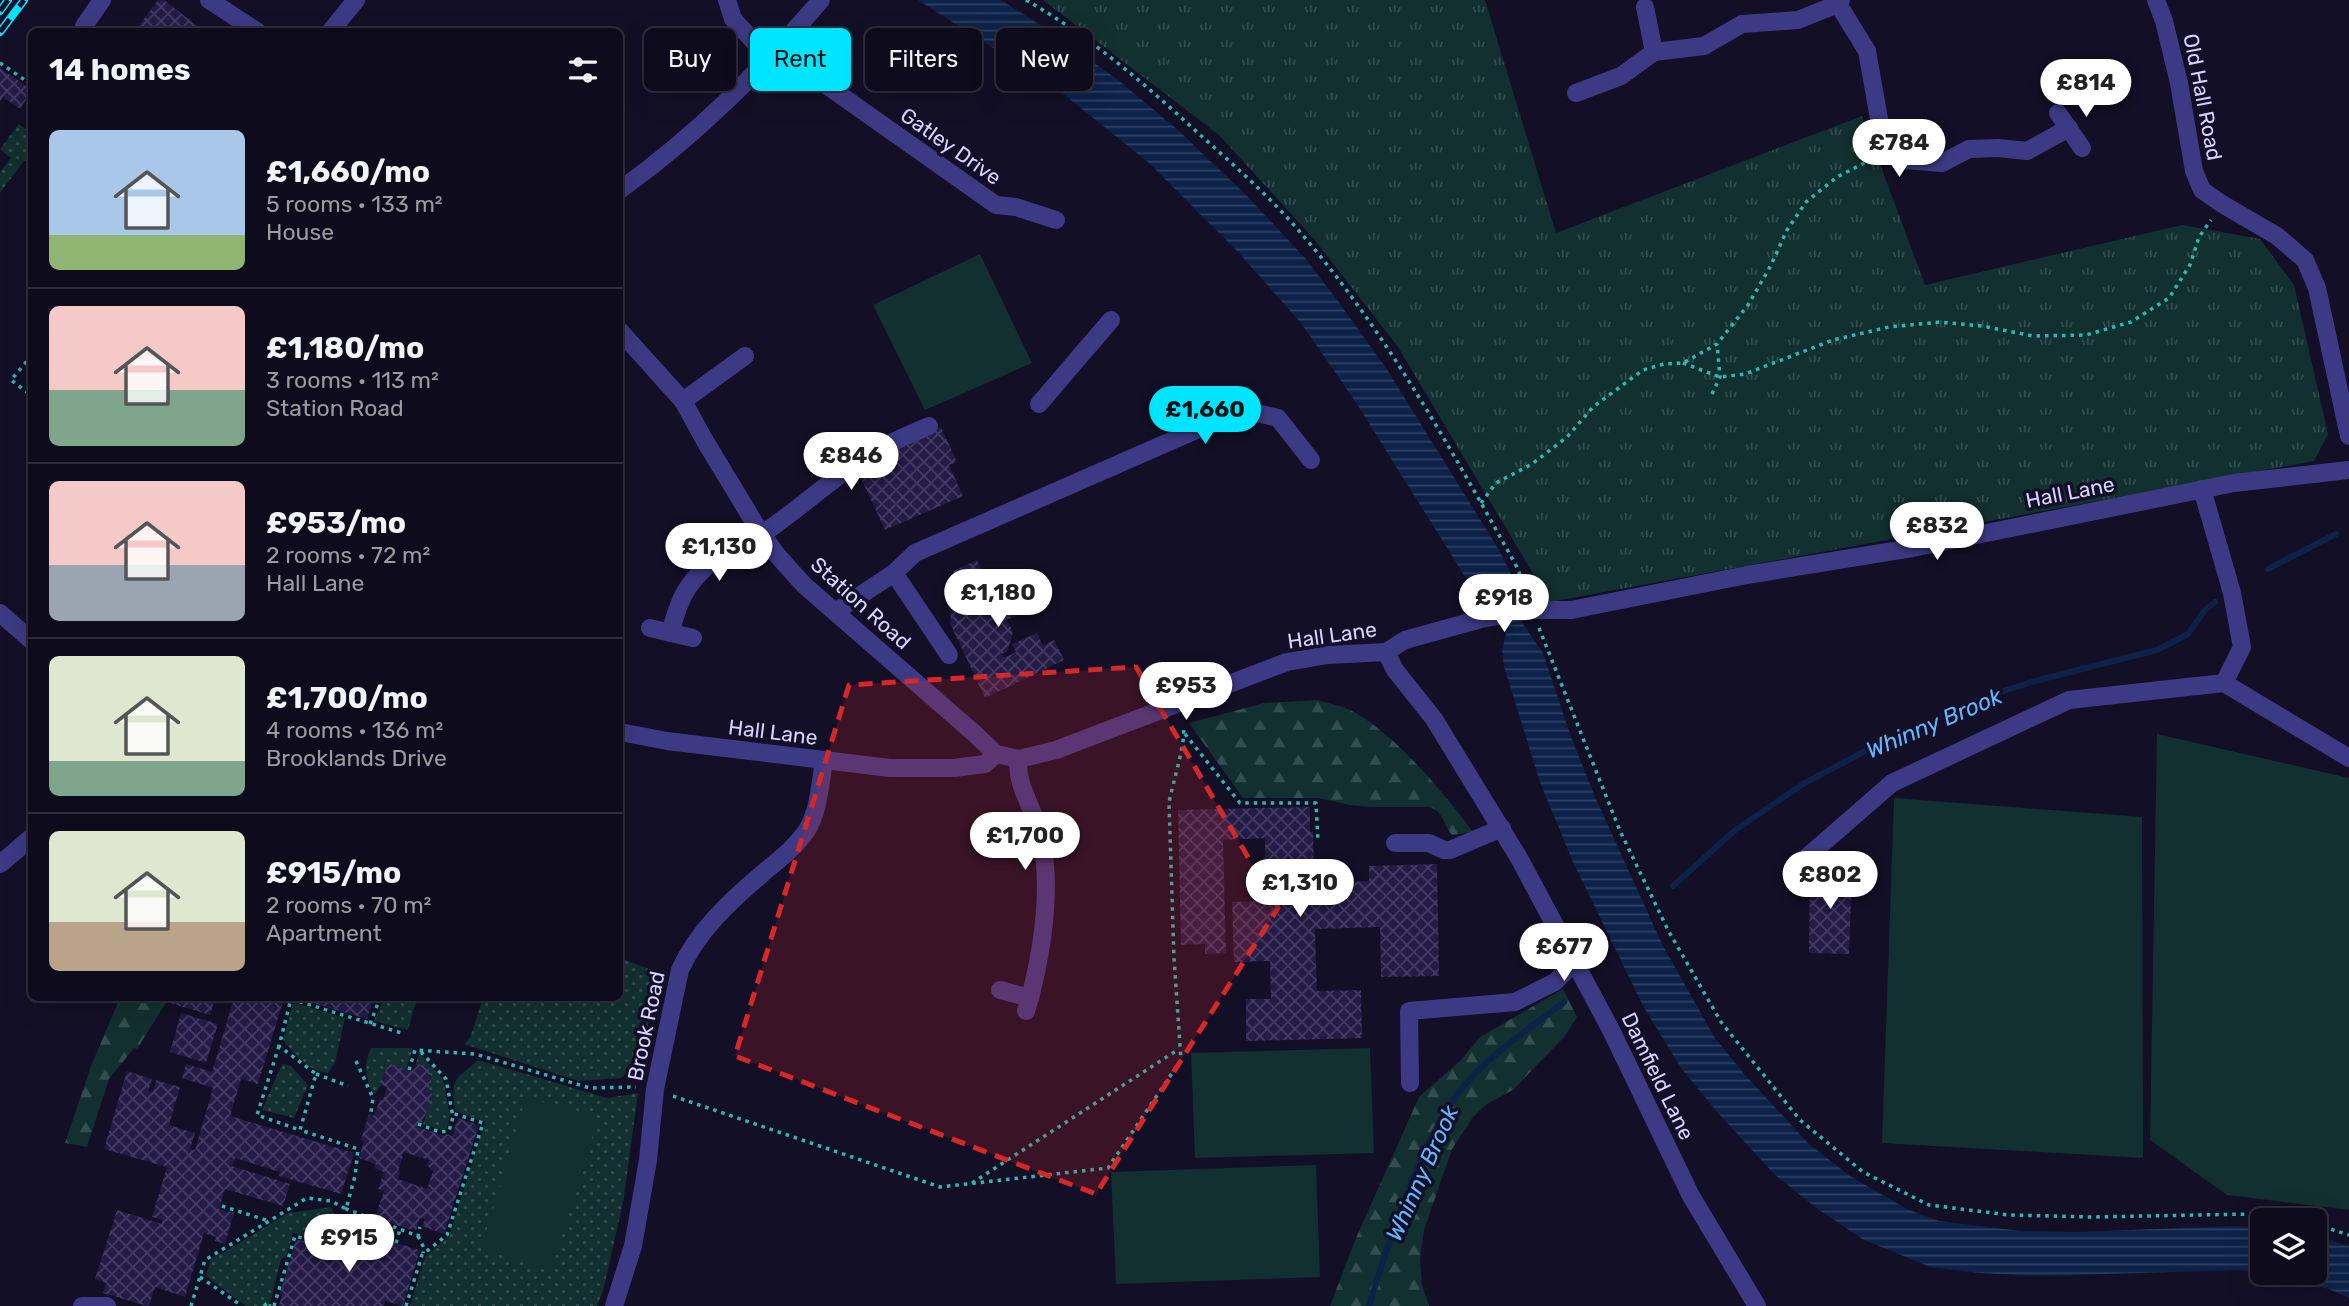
<!DOCTYPE html>
<meta charset="utf-8">
<style>
:root{--surface:#0e0b1c;--page:#171425;--text:#f1f3f6;--muted:#9b9ba3;--line:#2e2b3b;--accent:#00e5ff}
body{margin:0;font-family:Rubik,sans-serif;background:var(--page);color:var(--text);height:100vh;display:flex;flex-direction:column;font-size:26px;white-space:nowrap}
*{box-sizing:border-box;margin:0}
p{font-size:23px;color:var(--muted)}
.icon{flex:none;width:38px;height:38px;fill:none;stroke:currentColor;stroke-width:2;stroke-linecap:round;stroke-linejoin:round}
.map{position:relative;flex:1;overflow:hidden}
.details{position:absolute;left:28px;top:28px;width:595px;height:973px;display:flex;flex-direction:column;background:var(--surface);border-radius:10px;box-shadow:0 7px 28px #0002,0 0 0 2px var(--line)}
.details>*{flex:none}
.top-card{position:absolute;left:644px;top:28px;width:665px;height:63px;display:flex;gap:14px}
.fabs{position:absolute;left:2250px;top:1208px;display:grid;gap:14px}
.fabs a{display:grid;place-items:center;width:77px;height:77px;border-radius:10px;background:var(--surface);box-shadow:0 7px 28px #0002,0 0 0 2px var(--line);font-size:35px}
.price{position:absolute;translate:-50% -60px;padding:0 16px;border-radius:24px;background:#fff;color:#222;font-size:23px;line-height:46px;filter:drop-shadow(0 2px 4px #0008)}
.price::after{content:'';position:absolute;left:50%;top:42px;width:21px;height:16px;margin-left:-10px;background:inherit;clip-path:polygon(0 0,100% 0,50% 100%)}
.price.current{background:var(--accent);color:#111}
ul{padding:0;list-style:none}
li{display:flex;align-items:center;gap:21px;height:175px;padding:0 21px}
li+li{border-top:2px solid var(--line)}
li span{display:grid;place-items:center;flex:none;width:196px;height:140px;border-radius:10px;color:#555}
li>.icon{margin-inline-start:auto}
span .icon{width:84px;height:84px;fill:#fffc;stroke-width:1}
li b{font-size:30px}
h2{display:flex;justify-content:space-between;align-items:center;height:84px;padding:0 21px;font-size:30px}
.pill{padding:0 24px;border-radius:10px;background:var(--surface);box-shadow:0 7px 28px #0002,0 0 0 2px var(--line);font-size:24px;line-height:63px}
.pill.current{background:var(--accent);color:#111}
.map>svg:first-child{display:block}
</style>
<div class="map">
<svg width="2349" height="1306" viewBox="0 0 2349 1306">
<defs>
<pattern id="grass-dots" width="8" height="8" patternUnits="userSpaceOnUse" patternTransform="scale(1.75)"><rect width="8" height="8" fill="#12302f"/><path d="M2 2h.1M6 6h.1" fill="none" stroke="#344d4e" stroke-width="1.8" stroke-linecap="round"/></pattern>
<pattern id="forest-firs" width="22" height="20" patternUnits="userSpaceOnUse" patternTransform="scale(1.75)"><rect width="22" height="20" fill="#12302f"/><path d="M5 1l3.5 6h-7zM16 11l3.5 6h-7z" fill="#344d4e"/></pattern>
<pattern id="park-tufts" width="24" height="20" patternUnits="userSpaceOnUse" patternTransform="scale(1.75)"><rect width="24" height="20" fill="#12302f"/><path d="M3 7l-1-3M5 7V3M7 7l1-3M15 17l-1-3M17 17v-4M19 17l1-3" fill="none" stroke="#344d4e"/></pattern>
<pattern id="water-rules" width="6" height="5" patternUnits="userSpaceOnUse" patternTransform="scale(1.75)"><rect width="6" height="5" fill="#0c2248"/><path d="M0 2.5h6" fill="none" stroke="#2f4163"/></pattern>
<pattern id="building-cross-hatch" width="8" height="8" patternUnits="userSpaceOnUse" patternTransform="scale(1.75)"><rect width="8" height="8" fill="#241b47"/><path d="M0 0l8 8M0 8l8-8" fill="none" stroke="#433b63"/></pattern>
</defs>
<rect width="100%" height="100%" fill="#130f26"/>
<g fill="url(#grass-dots)">
<path d="M19 124 31 133V161H24L0 193V172L11 158 0 149Z"/>
<path d="M620 958 665 975 648 1025 642 1066 620 1078 579 1081 464 1044 470 1038 483 998H620Z"/>
<path d="M384 998H417L408 1030 374 1021Z"/>
<path d="M295 1003 345 1018 335 1063 328 1073C311 1072 292 1054 283 1039L292 1006Z"/>
<path d="M371 1048H413L406 1069 388 1064 381 1085 376 1093H373C366 1076 363 1066 371 1048Z"/>
<path d="M419 1053 443 1079 450 1115 447 1128 442 1130 423 1124 426 1116 424 1115 433 1095 429 1090 432 1078 427 1067 419 1064 415 1067Z"/>
<path d="M478 1060 607 1098 638 1093 623 1203 603 1291 597 1306H410L425 1257 449 1236 485 1122 455 1111C451 1078 454 1081 478 1060Z"/>
<path d="M282 1064 291 1066 308 1085 294 1118 262 1110Z"/>
<path d="M331 1207 334 1213 327 1241 293 1233 286 1257 281 1259 271 1300 267 1306H246L206 1276 211 1258 223 1253 288 1213Z"/>
<path d="M353 1216 396 1231 393 1240 367 1233 364 1240 355 1244 346 1241 342 1234 346 1219Z"/>
</g>
<g fill="url(#forest-firs)">
<path d="M1318 700C1330 704 1344 706 1354 712 1397 736 1444 793 1473 832L1452 835C1443 825 1444 811 1429 807H1371L1350 805 1318 798H1243L1189 723 1264 703Z"/>
<path d="M1563 989 1577 1017 1564 1037 1513 1090 1487 1104 1473 1117 1452 1149 1424 1230 1420 1259 1422 1285 1429 1306H1330L1356 1238 1419 1097 1461 1060 1480 1037Z"/>
<path d="M120 998H169L137 1049 134 1048 109 1079 87 1147 65 1143 91 1066Z"/>
</g>
<path fill="url(#park-tufts)" d="M1043 0H1485L1556 233 1862 116 1925 285 2182 225 2260 239 2294 285 2328 434 2314 461 1550 602 1398 347 1314 239 1219 135Z"/>
<g fill="#12302f">
<path d="M980 254 1032 363 925 410 873 305Z"/>
<path d="M2157 734 2349 778V1210L2227 1195 2150 1140Z"/>
<path d="M1894 798 2142 817 2143 1158 1882 1143Z"/>
<path d="M1370 1048 1374 1153 1195 1158 1191 1053Z"/>
<path d="M526 1097 598 1118 551 1271 481 1249Z"/>
<path d="M1316 1165 1320 1277 1116 1284 1111 1172Z"/>
</g>
<path fill="url(#water-rules)" d="M918 0H1001L1059 37 1118 80 1178 130 1248 197 1305 258 1338 301 1388 371 1499 550 1514 580 1515 598 1523 624 1543 653 1571 737 1596 799 1663 946 1715 1038 1745 1075 1808 1143 1850 1176 1907 1209 1939 1221 2021 1231 2077 1232 2236 1226 2263 1228V1272H2315V1236L2349 1246V1298L2326 1288 2276 1274 2237 1270 2040 1276 1980 1273 1930 1267 1862 1239 1815 1207 1774 1174 1718 1113 1681 1068 1643 1006 1572 860 1540 782 1504 667 1502 650 1506 634 1493 599 1469 583 1355 401 1301 323 1238 252 1149 163 1057 89Z"/>
<g fill="none" stroke-linecap="round" stroke-linejoin="round">
<g stroke="#0c2248" stroke-width="6">
<path d="M2268 569 2336 534"/>
<path d="M1673 886 1734 831 1803 784 1869 749 1982 698 2035 681 2157 650 2188 634 2205 610 2215 602"/>
<path d="M1369 1306C1390 1238 1423 1128 1472 1077 1499 1048 1533 1026 1564 1002"/>
</g>
</g>
<g fill="url(#building-cross-hatch)" fill-rule="evenodd">
<path d="M158 0H164L205 32H134Z"/>
<path d="M0 68 32 90 20 109 3 97 0 102Z"/>
<path d="M941 427 957 462 949 465 963 496 885 530 860 476 893 461 888 451Z"/>
<path d="M977 560 989 586 997 582 1001 590 1019 581 1015 573 1023 569 1030 582 1041 577 1048 592 1036 598 1039 605 1007 620 1013 632 1007 652 1002 654 1004 658 1016 652 1012 644 1037 633 1043 646 1054 640 1064 660 985 698 950 623 952 609 958 606 954 597 963 593 953 571Z"/>
<path d="M1310 807V832H1313L1315 899 1348 898V882L1369 881V866L1437 864 1439 976 1381 977 1380 927 1315 929 1317 991 1361 990 1362 1038 1246 1041V999H1271L1270 961 1234 962 1232 902 1266 901 1265 838 1223 840 1226 953 1205 954V944L1181 945 1178 810Z"/>
<path d="M1810 869 1852 870 1849 954 1809 953Z"/>
<path d="M169 998H215L210 1015 167 1002Z"/>
<path d="M234 998H284L258 1084 241 1079 230 1116 354 1153 341 1194 279 1176 280 1172 235 1158 232 1166 290 1184 283 1206 225 1189 219 1209 234 1213 225 1244 215 1241 216 1237 204 1233 185 1297 155 1287 149 1306H147L103 1293 106 1283 95 1279 117 1210 162 1224V1220L152 1217 167 1167 104 1149 127 1071 152 1079 148 1091 153 1092 156 1080 180 1087 169 1125 195 1133 190 1149 195 1150 213 1088 182 1078 186 1064 212 1072Z"/>
<path d="M296 998H374L367 1019Z"/>
<path d="M181 1013 218 1024 206 1063 170 1052Z"/>
<path d="M388 1063 412 1071 419 1064 427 1067 430 1071V1076L432 1078 429 1090 433 1095 422 1123 419 1122 417 1127 445 1136 446 1134 452 1136 458 1118 479 1125 444 1234 422 1226 425 1219 420 1218 416 1231 375 1218 384 1191 378 1189 384 1172 374 1168 376 1164 359 1158 364 1141 361 1140 369 1114 374 1116 380 1099 383 1100 387 1087 381 1085ZM404 1152 429 1160 427 1165 433 1171 427 1189 398 1179 400 1173 398 1172Z"/>
<path d="M369 1235 420 1250 403 1306 385 1301 384 1306H279L282 1294H280L296 1239 328 1248 330 1241 364 1251Z"/>
</g>
<g fill="none" stroke-linecap="round" stroke-linejoin="round">
<g stroke="#2fb8b0" stroke-width="3.5" stroke-dasharray="3.5 5" stroke-linecap="butt">
<path d="M1026 0C1084 33 1137 77 1186 122 1222 155 1260 187 1293 224 1384 327 1451 449 1518 569L1525 591"/>
<path d="M0 63 32 85"/>
<path d="M32 355 11 380 32 396"/>
<path d="M1683 363 1720 377 1745 374 1833 340 1889 327 1940 322 1982 326 2033 336 2086 335 2131 322 2169 298 2190 265 2199 237 2211 220"/>
<path d="M1712 394 1720 377 1717 344"/>
<path d="M1481 503 1496 483 1532 464 1567 437 1593 407 1643 370 1664 364 1683 363 1717 344 1748 305 1770 267 1787 230 1806 202 1837 177 1876 157"/>
<path d="M1539 628 1620 831 1668 930 1721 1022 1800 1120 1863 1172 1929 1205 2009 1215 2092 1217 2252 1214 2290 1220"/>
<path d="M1185 734 1240 803H1316L1318 841"/>
<path d="M370 1024 380 998"/>
<path d="M279 1046 257 1115 300 1130"/>
<path d="M356 1061 373 1098 371 1112"/>
<path d="M409 1070 415 1050 475 1054 590 1088 636 1087"/>
<path d="M316 1074 348 1086"/>
<path d="M673 1096 940 1187 1108 1168 1181 1060 1174 958 1169 803C1172 785 1187 740 1183 726"/>
<path d="M418 1124 440 1132 449 1131 453 1117 446 1079 421 1052"/>
<path d="M972 1183 1179 1049"/>
<path d="M222 1206 269 1221"/>
<path d="M2315 1224 2349 1235"/>
<path d="M418 1236 424 1248 423 1253"/>
<path d="M335 1242 346 1209 418 1236 420 1227"/>
<path d="M396 1243 400 1229"/>
<path d="M200 1277 242 1306"/>
<path d="M191 1306 205 1260 307 1198 331 1201 346 1209 355 1176 358 1149 300 1130 316 1074 279 1046 291 999 405 1034"/>
<path d="M264 1306 268 1302 270 1306"/>
<path d="M274 1306 295 1236 328 1245 331 1233 337 1235"/>
<path d="M406 1306 422 1255 447 1235 483 1123 452 1113"/>
</g>
<g stroke="#3d3a85" stroke-width="18">
<path d="M209 0 258 32"/>
<path d="M727 0 733 19 770 59"/>
<path d="M2156 0 2164 21 2179 83 2194 171 2202 190 2222 204 2277 236 2305 260 2317 288 2349 436"/>
<path d="M1838 4 1867 51 1881 130 1904 160 1942 163 1969 149 1998 148 2027 151 2069 128"/>
<path d="M1645 7 1654 52"/>
<path d="M83 32 84 26 102 0"/>
<path d="M330 32 356 0"/>
<path d="M778 51 996 205 1016 207 1056 220"/>
<path d="M1576 93 1621 76 1654 52 1704 46 1742 24 1798 20 1838 4 1841 0"/>
<path d="M2058 113 2082 148"/>
<path d="M620 190C699 133 757 74 821 0"/>
<path d="M620 331 683 401 705 441 757 527 777 555 804 585 975 734 996 754 1019 759 1056 750 1287 662 1328 655 1386 652 1405 640 1481 619 1531 610H1571L1747 575 1912 548 2234 483 2349 470"/>
<path d="M683 401 745 356"/>
<path d="M1039 404 1111 320"/>
<path d="M762 534C798 510 830 480 866 457 885 444 908 435 929 426"/>
<path d="M894 573 949 655"/>
<path d="M835 612 894 573 915 553 1226 417 1253 412 1278 418 1311 460"/>
<path d="M0 613 32 641"/>
<path d="M650 628 693 638"/>
<path d="M670 633C675 617 679 600 689 586 706 562 734 545 757 527"/>
<path d="M1386 652 1395 670 1434 719 1519 858 1611 1030 1691 1196 1757 1306"/>
<path d="M2224 683 2349 758"/>
<path d="M620 732 667 741 890 768H954L985 764 996 754"/>
<path d="M1019 759C1014 782 1035 811 1041 836 1052 888 1043 947 1030 998"/>
<path d="M1395 843H1429L1444 850H1450L1502 828"/>
<path d="M0 864 32 837"/>
<path d="M1792 870 1892 783 2069 700 2224 683 2242 647 2232 593 2202 489"/>
<path d="M1000 990 1030 998 1026 1011"/>
<path d="M1410 1083 1409 1011 1515 1002 1555 982 1575 962"/>
<path d="M82 1306H107"/>
<path d="M614 1306 633 1246 648 1160 655 1089 680 970C697 932 729 902 761 875 777 861 795 848 807 830 819 810 820 784 824 761"/>
</g>
<g stroke="#00e5ff" stroke-width="8">
<g id="rail">
<path d="M0 11 8 0"/>
<path d="M0 32 24 0"/>
</g>
</g>
<use href="#rail" stroke="#130f26" stroke-width="5" stroke-dasharray="16" stroke-linecap="butt"/>
</g>
<path fill="#d62828" fill-opacity="0.2" stroke="#d62828" stroke-width="5" stroke-dasharray="14 9" stroke-linejoin="round" d="M1136 667 1278 908 1096 1194 735 1056 849 685Z"/>
<g text-anchor="middle" dominant-baseline="central" stroke-width="7" stroke-linejoin="round" paint-order="stroke">
<g font-size="21" fill="#d9d4ff" stroke="#130f26">
<text transform="translate(2203 97) rotate(79)">Old Hall Road</text>
<text transform="translate(951 146) rotate(35)">Gatley Drive</text>
<text transform="translate(2070 492) rotate(-11)">Hall Lane</text>
<text transform="translate(861 603) rotate(42)">Station Road</text>
<text transform="translate(1332 635) rotate(-8)">Hall Lane</text>
<text transform="translate(773 732) rotate(7)">Hall Lane</text>
<text transform="translate(646 1026) rotate(-78)">Brook Road</text>
<text transform="translate(1658 1076) rotate(64)">Damfield Lane</text>
</g>
<g font-size="23" font-style="italic" fill="#62b6ff" stroke="#130f26">
<text transform="translate(1934 723) rotate(-23)">Whinny Brook</text>
<text transform="translate(1422 1173) rotate(-66)">Whinny Brook</text>
</g>
</g>
</svg>
<div class="fabs">
<a><svg class="icon" aria-label="layers" viewBox="0 0 24 24"><path d="M12 4l9 5-9 5-9-5zM3 14l9 5 9-5"/></svg></a>
</div>
<b class="price" style="left:2086px;top:119px">£814</b>
<b class="price" style="left:1899px;top:179px">£784</b>
<b class="price current" style="left:1205px;top:446px">£1,660</b>
<b class="price" style="left:851px;top:492px">£846</b>
<b class="price" style="left:1937px;top:562px">£832</b>
<b class="price" style="left:719px;top:583px">£1,130</b>
<b class="price" style="left:998px;top:629px">£1,180</b>
<b class="price" style="left:1504px;top:634px">£918</b>
<b class="price" style="left:1186px;top:722px">£953</b>
<b class="price" style="left:1025px;top:872px">£1,700</b>
<b class="price" style="left:1830px;top:911px">£802</b>
<b class="price" style="left:1300px;top:919px">£1,310</b>
<b class="price" style="left:1564px;top:983px">£677</b>
<b class="price" style="left:349px;top:1274px">£915</b>
<div class="top-card">
<a class="pill">Buy</a>
<a class="pill current">Rent</a>
<a class="pill">Filters</a>
<a class="pill">New</a>
</div>
<section class="details">
<h2>14 homes<svg class="icon" aria-label="filters" viewBox="0 0 24 24"><path d="M4 7h16M4 17h16"/><circle cx="9" cy="7" r="2"/><circle cx="15" cy="17" r="2"/></svg></h2>
<ul>
<li><span style="background:linear-gradient(#a9c7e8 75%,#8fb573 0)"><svg class="icon" aria-label="home" viewBox="0 0 24 24"><path d="M3 11l9-7 9 7M6 9v11h12V9"/></svg></span><div><b>£1,660/mo</b><p>5 rooms · 133 m²</p><p>House</p></div></li>
<li><span style="background:linear-gradient(#f6c9c9 60%,#7fa58c 0)"><svg class="icon" aria-label="home" viewBox="0 0 24 24"><path d="M3 11l9-7 9 7M6 9v11h12V9"/></svg></span><div><b>£1,180/mo</b><p>3 rooms · 113 m²</p><p>Station Road</p></div></li>
<li><span style="background:linear-gradient(#f6c9c9 60%,#9aa5b1 0)"><svg class="icon" aria-label="home" viewBox="0 0 24 24"><path d="M3 11l9-7 9 7M6 9v11h12V9"/></svg></span><div><b>£953/mo</b><p>2 rooms · 72 m²</p><p>Hall Lane</p></div></li>
<li><span style="background:linear-gradient(#dfe7d0 75%,#7fa58c 0)"><svg class="icon" aria-label="home" viewBox="0 0 24 24"><path d="M3 11l9-7 9 7M6 9v11h12V9"/></svg></span><div><b>£1,700/mo</b><p>4 rooms · 136 m²</p><p>Brooklands Drive</p></div></li>
<li><span style="background:linear-gradient(#dfe7d0 65%,#b9a48a 0)"><svg class="icon" aria-label="home" viewBox="0 0 24 24"><path d="M3 11l9-7 9 7M6 9v11h12V9"/></svg></span><div><b>£915/mo</b><p>2 rooms · 70 m²</p><p>Apartment</p></div></li>
</ul>
</section>
</div>
